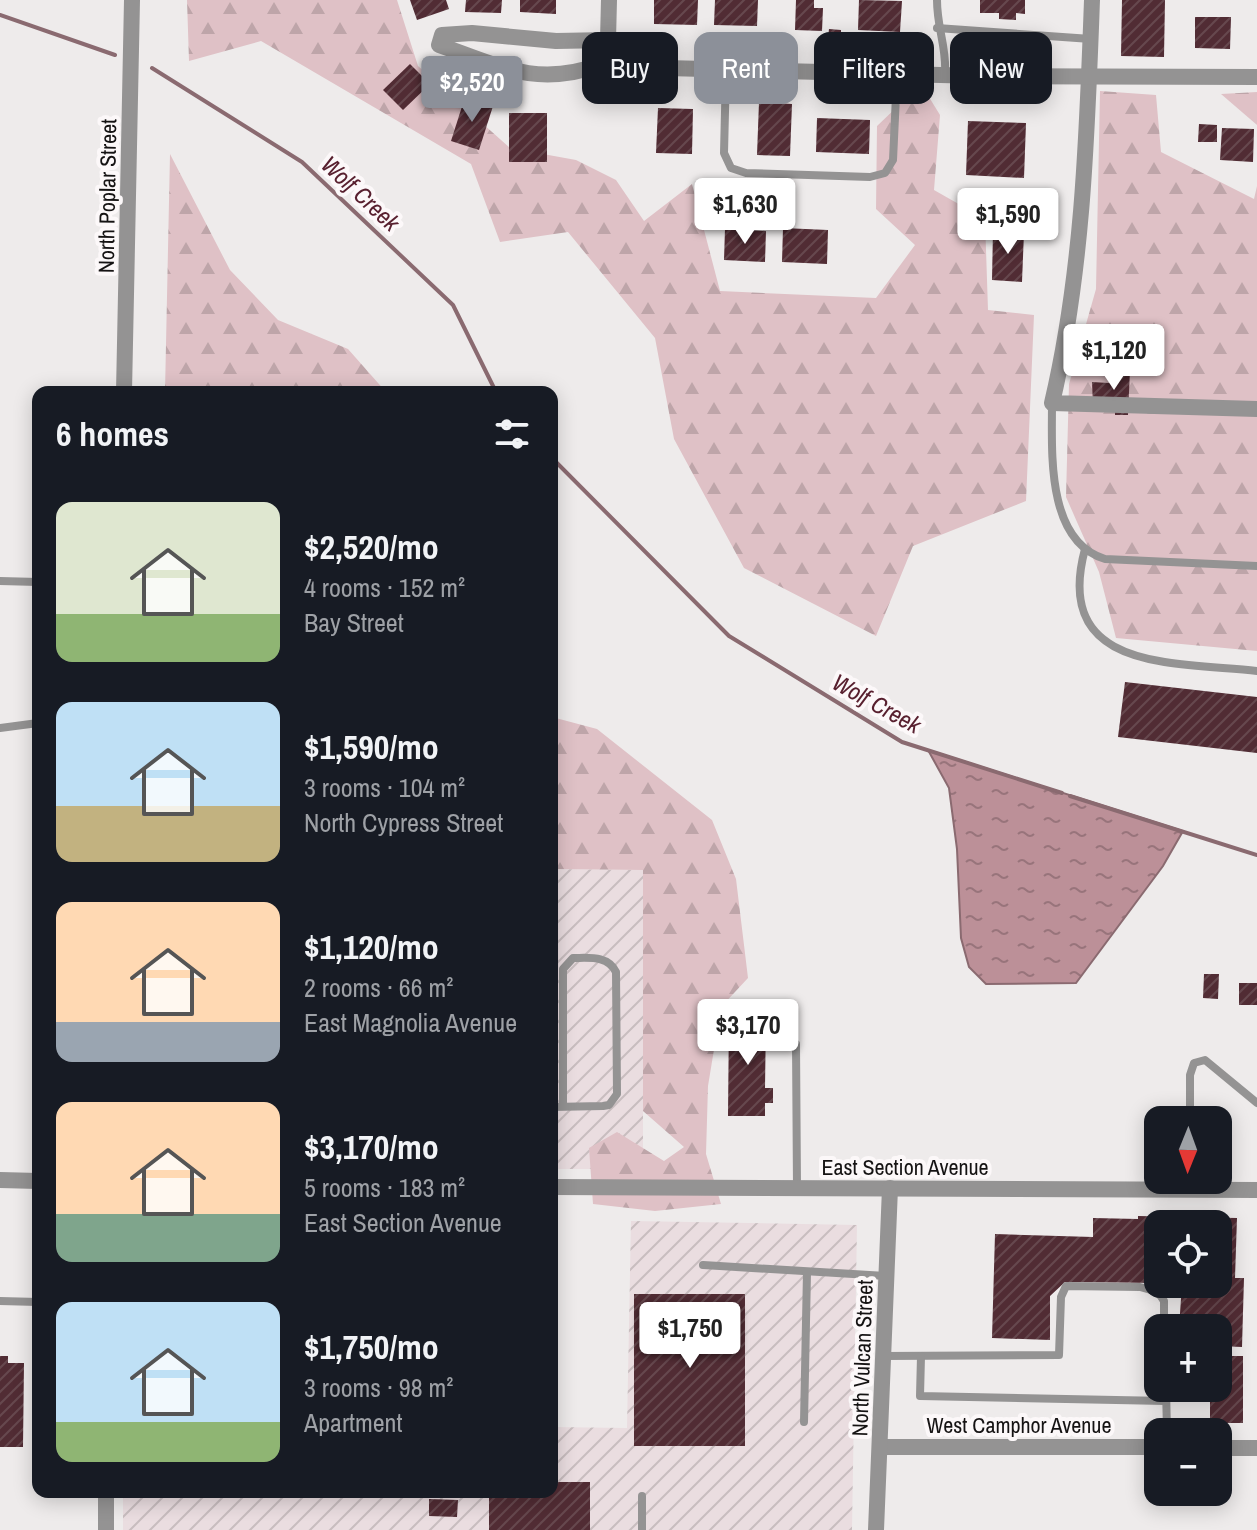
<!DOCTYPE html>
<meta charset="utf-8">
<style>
:root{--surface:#171b24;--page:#20242c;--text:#f1f3f6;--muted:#9ea1a6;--accent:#8c9099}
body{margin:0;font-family:"Archivo Narrow",sans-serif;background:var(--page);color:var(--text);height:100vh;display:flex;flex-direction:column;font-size:30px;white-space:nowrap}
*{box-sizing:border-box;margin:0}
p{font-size:26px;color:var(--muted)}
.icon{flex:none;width:44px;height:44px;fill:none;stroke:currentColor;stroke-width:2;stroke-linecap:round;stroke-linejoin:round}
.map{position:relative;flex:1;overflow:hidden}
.details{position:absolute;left:32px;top:386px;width:526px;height:1112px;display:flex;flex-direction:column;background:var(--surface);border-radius:16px;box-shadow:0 4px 20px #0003}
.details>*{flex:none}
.top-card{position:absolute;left:582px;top:32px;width:554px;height:72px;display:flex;gap:16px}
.needle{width:52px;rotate:181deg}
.controls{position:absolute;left:1144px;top:1106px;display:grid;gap:16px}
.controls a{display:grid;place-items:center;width:88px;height:88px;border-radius:16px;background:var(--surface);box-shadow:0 4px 20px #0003;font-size:40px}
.price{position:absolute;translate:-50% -68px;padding:0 18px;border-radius:8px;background:#fff;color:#222;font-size:26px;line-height:52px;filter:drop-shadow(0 2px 4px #0008)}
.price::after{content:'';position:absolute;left:50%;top:48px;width:24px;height:18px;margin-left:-12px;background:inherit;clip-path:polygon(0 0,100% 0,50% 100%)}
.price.active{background:var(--accent);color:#fff}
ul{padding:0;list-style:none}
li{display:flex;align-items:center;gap:24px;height:200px;padding:0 24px}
li span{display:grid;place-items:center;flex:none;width:224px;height:160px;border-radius:16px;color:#555}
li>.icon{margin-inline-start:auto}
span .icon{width:96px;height:96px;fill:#fffc;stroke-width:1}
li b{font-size:34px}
h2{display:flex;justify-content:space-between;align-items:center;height:96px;padding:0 24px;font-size:34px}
.chip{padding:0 28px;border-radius:16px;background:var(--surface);box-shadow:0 4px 20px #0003;font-size:28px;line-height:72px}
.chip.active{background:var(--accent);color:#fff}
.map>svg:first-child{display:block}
</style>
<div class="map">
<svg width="1257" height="1530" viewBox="0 0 1257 1530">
<defs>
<pattern id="industrial-furrows" width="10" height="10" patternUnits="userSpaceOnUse" patternTransform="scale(2)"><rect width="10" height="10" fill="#eadde0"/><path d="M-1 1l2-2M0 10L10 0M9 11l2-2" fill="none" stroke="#c8bdbf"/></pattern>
<pattern id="forest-firs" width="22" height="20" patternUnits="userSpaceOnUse" patternTransform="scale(2)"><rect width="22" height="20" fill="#dfc1c6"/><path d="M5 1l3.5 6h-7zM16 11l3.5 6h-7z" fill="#bea5a9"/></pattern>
<pattern id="water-ripples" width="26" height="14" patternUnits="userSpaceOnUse" patternTransform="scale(2)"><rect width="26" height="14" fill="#bc9098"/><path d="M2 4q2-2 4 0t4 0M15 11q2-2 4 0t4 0" fill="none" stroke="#98747b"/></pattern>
<pattern id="building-hatch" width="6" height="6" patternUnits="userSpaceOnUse" patternTransform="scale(2)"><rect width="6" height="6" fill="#512c34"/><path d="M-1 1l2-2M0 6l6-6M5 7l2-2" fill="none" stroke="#66484e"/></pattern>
</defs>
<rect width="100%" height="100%" fill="#eeebeb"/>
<g fill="url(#industrial-furrows)">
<path d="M552 869 643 870V1169H552Z"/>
<path d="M631 1221 857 1225 852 1530H123V1492H552V1427L627 1428Z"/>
</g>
<g fill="url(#forest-firs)">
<path d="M187 0H397L418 66 510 148 576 160 616 180 644 221 692 184 720 291 876 298 915 245 876 209 877 126 921 84 940 115 934 190 985 219 988 310 1034 315 1026 501 913 546 876 636 744 568 674 439 655 338 568 232 500 242 471 164 261 41 189 61Z"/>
<path d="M1100 91 1156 95 1161 152 1254 199 1257 186V651L1116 638 1099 572 1066 497 1069 384 1096 289Z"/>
<path d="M1257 92V125L1221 94Z"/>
<path d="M170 154 230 270 278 320 348 349 386 392H165Z"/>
<path d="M552 717 597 729 712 820 736 879 748 978 721 1007 708 1086 706 1154 721 1204 655 1211 593 1204 589 1148 617 1132 664 1161 684 1147 643 1111V870L552 869Z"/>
</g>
<path fill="url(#water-ripples)" stroke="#8a6a70" stroke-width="2" d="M928 750 1183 831 1163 866 1076 983 986 984 969 967 961 938 957 849 949 788Z"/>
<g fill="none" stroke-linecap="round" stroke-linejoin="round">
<g stroke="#8a6a70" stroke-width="4">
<path d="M0 15 115 55"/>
<path d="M152 68 302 162 453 305 496 392"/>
<path d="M552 458 729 636 902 742 1062 793"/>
<path d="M1070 796 1257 855"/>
</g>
</g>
<g fill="url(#building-hatch)">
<path d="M410 0H446L449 9 417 20Z"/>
<path d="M466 0H502L501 13 465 12Z"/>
<path d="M520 0H556V14L520 12Z"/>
<path d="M654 0H698L697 25 654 24Z"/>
<path d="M715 0H758L757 26 714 25Z"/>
<path d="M796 0H814V8H823L822 31 795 30Z"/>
<path d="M859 0 902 1 900 32 858 30Z"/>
<path d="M980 0H1025V14L1016 13V20L999 19V13H980Z"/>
<path d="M1122 0H1165L1164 57 1121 56Z"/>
<path d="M1195 17H1231L1230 49 1195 48Z"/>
<path d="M829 29 841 30V39L828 38Z"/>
<path d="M410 64 430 84 403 110 383 90Z"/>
<path d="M465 97 493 106 479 150 451 141Z"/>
<path d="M759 102 792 104 790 156 757 155Z"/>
<path d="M658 108 693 109 692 154 656 153Z"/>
<rect x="509" y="113" width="38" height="49"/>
<path d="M817 118 870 120 869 154 816 152Z"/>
<path d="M968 121 1026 123 1024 178 966 175Z"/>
<path d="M1199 124 1217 125V142H1198Z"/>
<path d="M1222 128 1254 129 1253 162 1220 160Z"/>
<path d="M783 228 828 230 827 264 782 262Z"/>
<path d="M725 229 766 231 765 262 724 260Z"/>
<path d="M993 231 1024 232 1022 282 992 280Z"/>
<path d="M1110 369 1130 370 1128 415H1115V406H1093L1092 382 1109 383Z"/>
<path d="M1125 682 1257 697V753L1118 737Z"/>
<path d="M1204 974H1219L1218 999 1203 998Z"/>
<rect x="1239" y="983" width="18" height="22"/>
<path d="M729 1015 766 1016 765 1088H773V1103H765V1116H728Z"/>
<path d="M1138 1216 1237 1218 1235 1278H1244L1242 1347 1218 1346V1328H1179L1182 1284H1218V1224H1158V1283L1065 1282 1050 1296V1340L992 1338 995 1234 1093 1237V1218L1138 1219Z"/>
<rect x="634" y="1294" width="111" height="152"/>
<path d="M0 1356H8V1363H24L23 1447H0Z"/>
<path d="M1218 1356H1243V1423H1210V1388H1218Z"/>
<path d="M552 1482H590V1530H489V1492H552Z"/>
<path d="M429 1499 458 1500 457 1517 429 1516Z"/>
</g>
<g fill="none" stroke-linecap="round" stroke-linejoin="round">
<g stroke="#949393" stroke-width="8">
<path d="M937 0C937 29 947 47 945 75"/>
<path d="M937 28 1091 39"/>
<path d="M726 70 724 153 731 168 746 173 870 177 885 173 893 160 897 74"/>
<path d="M1052 403C1052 452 1046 541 1105 559L1257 566"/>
<path d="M1085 549C1052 672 1175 662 1257 671"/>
<path d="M0 581 38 582"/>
<path d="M0 728 38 723"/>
<path d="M796 1044 797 1188"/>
<path d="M552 1107 603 1106 609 1105 617 1094 616 972C608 955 589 958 573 958L563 969V1107"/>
<path d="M1190 1120V1075L1194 1063 1205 1060 1257 1103"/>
<path d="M703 1265 886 1276"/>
<path d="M0 1301 38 1302"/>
<path d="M884 1356 1059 1355 1061 1297 1066 1286 1140 1287 1158 1292 1164 1301V1328"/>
<path d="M921 1356 920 1396 1166 1401"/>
<path d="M1166 1388 1167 1432"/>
<path d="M804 1422 807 1272"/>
<path d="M642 1496V1530"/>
</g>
<g stroke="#949393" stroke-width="16">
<path d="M1092 0C1087 135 1083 271 1052 403L1257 409"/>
<path d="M472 33 556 41 608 40 602 64C538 88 498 66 439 45L442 35Z"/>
<path d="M608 40 609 0"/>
<path d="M666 68 980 76 1257 77"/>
<path d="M124 392 132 0"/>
<path d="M0 1180 38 1181"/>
<path d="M552 1187 1257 1190"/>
<path d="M880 1447H1158"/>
<path d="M1218 1448H1257"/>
<path d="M106 1492V1530"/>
<path d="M876 1530 890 1188"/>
</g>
</g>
<g text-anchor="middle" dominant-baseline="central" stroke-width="8" stroke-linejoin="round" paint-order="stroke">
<g font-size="22" fill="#151313" stroke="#fcf8f9">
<text transform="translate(107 196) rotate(-89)">North Poplar Street</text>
<text x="905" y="1167">East Section Avenue</text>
<text transform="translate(862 1358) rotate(-88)">North Vulcan Street</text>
<text x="1019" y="1425">West Camphor Avenue</text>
</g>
<g font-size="24" font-style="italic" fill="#58202f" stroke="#fcf8f9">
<text transform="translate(361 193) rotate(43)">Wolf Creek</text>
<text transform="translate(877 703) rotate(29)">Wolf Creek</text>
</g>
</g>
</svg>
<div class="controls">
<a><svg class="needle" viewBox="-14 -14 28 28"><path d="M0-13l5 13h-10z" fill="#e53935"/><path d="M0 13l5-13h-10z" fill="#9ea1a6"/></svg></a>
<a><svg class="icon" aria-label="locate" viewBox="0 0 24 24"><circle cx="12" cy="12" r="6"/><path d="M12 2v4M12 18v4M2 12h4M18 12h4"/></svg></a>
<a>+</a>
<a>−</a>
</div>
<b class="price active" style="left:472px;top:124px">$2,520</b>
<b class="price" style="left:745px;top:246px">$1,630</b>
<b class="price" style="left:1008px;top:256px">$1,590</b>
<b class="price" style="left:1114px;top:392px">$1,120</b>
<b class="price" style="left:748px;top:1067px">$3,170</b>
<b class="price" style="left:690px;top:1370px">$1,750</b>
<div class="top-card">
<a class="chip">Buy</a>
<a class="chip active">Rent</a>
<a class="chip">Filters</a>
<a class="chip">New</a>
</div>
<section class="details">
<h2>6 homes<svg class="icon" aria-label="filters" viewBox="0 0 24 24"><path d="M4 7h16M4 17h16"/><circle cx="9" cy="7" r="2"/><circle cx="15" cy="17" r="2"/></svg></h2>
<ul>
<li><span style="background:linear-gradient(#dfe7d0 70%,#8fb573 0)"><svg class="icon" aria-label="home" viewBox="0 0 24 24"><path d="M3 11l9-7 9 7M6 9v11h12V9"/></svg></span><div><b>$2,520/mo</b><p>4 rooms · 152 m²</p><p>Bay Street</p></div></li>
<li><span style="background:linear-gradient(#bfe0f5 65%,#c2b280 0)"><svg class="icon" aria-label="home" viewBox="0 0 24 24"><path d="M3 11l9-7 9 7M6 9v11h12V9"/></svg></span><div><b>$1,590/mo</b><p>3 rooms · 104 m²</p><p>North Cypress Street</p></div></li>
<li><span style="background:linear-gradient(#ffd9b3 75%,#9aa5b1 0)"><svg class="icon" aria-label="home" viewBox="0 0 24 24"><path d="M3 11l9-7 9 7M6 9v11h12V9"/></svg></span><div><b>$1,120/mo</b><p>2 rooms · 66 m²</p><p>East Magnolia Avenue</p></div></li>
<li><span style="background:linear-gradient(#ffd9b3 70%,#7fa58c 0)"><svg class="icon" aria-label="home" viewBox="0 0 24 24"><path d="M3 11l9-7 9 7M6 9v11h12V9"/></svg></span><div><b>$3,170/mo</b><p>5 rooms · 183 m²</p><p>East Section Avenue</p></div></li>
<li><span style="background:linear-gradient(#bfe0f5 75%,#8fb573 0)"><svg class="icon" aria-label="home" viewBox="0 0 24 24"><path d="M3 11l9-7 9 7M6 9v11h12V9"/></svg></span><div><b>$1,750/mo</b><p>3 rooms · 98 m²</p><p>Apartment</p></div></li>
</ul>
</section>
</div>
